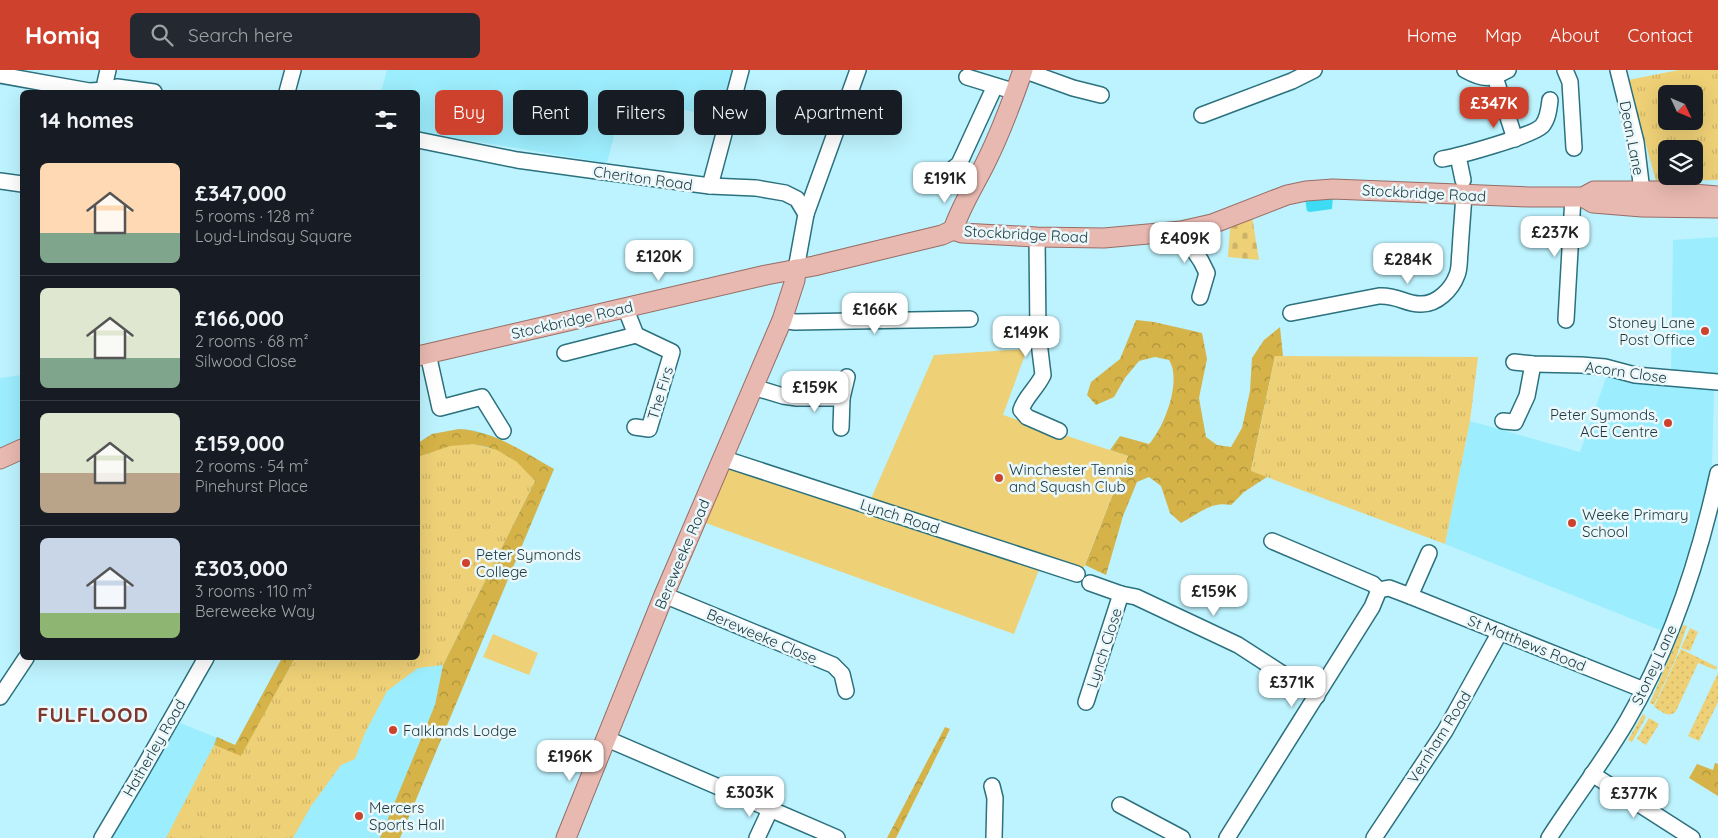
<!DOCTYPE html>
<meta charset="utf-8">
<style>
:root{--surface:#171b24;--page:#242831;--text:#f1f3f6;--muted:#9ea1a6;--line:#363941;--accent:#ce422d}
body{margin:0;font-family:Quicksand,sans-serif;background:var(--page);color:var(--text);height:100vh;display:flex;flex-direction:column;font-size:19px;white-space:nowrap}
*{box-sizing:border-box;margin:0}
p{font-size:16px;color:var(--muted)}
.icon{flex:none;width:28px;height:28px;fill:none;stroke:currentColor;stroke-width:2;stroke-linecap:round;stroke-linejoin:round}
.map{position:relative;flex:1;overflow:hidden}
.drawer{position:absolute;left:20px;top:20px;width:400px;height:570px;display:flex;flex-direction:column;background:var(--surface);border-radius:8px;box-shadow:0 5px 20px #0002}
.drawer>*{flex:none}
.top-card{position:absolute;left:435px;top:20px;width:475px;height:45px;display:flex;gap:10px}
.needle{width:32px;rotate:134deg}
.fabs{position:absolute;left:1658px;top:15px;display:grid;gap:10px}
.fabs a{display:grid;place-items:center;width:45px;height:45px;border-radius:8px;background:var(--surface);box-shadow:0 5px 20px #0002;font-size:25px}
.price{position:absolute;translate:-50% -42px;padding:0 11px;border-radius:10px;background:#fff;color:#222;font-size:16px;line-height:32px;filter:drop-shadow(0 1px 2px #0008)}
.price::after{content:'';position:absolute;left:50%;top:30px;width:15px;height:11px;margin-left:-8px;background:inherit;clip-path:polygon(0 0,100% 0,50% 100%)}
.price.selected{background:var(--accent);color:#fff}
ul{padding:0;list-style:none}
li{display:flex;align-items:center;gap:15px;height:125px;padding:0 20px}
li+li{border-top:1px solid var(--line)}
li span{display:grid;place-items:center;flex:none;width:140px;height:100px;border-radius:8px;color:#555}
li>.icon{margin-inline-start:auto}
span .icon{width:60px;height:60px;fill:#fffc;stroke-width:1}
li b{font-size:21px}
h2{display:flex;justify-content:space-between;align-items:center;height:60px;padding:0 20px;font-size:21px}
.chip{padding:0 18px;border-radius:8px;background:var(--surface);box-shadow:0 5px 20px #0002;font-size:18px;line-height:45px}
.chip.selected{background:var(--accent);color:#fff}
header{display:flex;align-items:center;gap:30px;box-sizing:border-box;height:70px;padding:0 25px;background:var(--accent);color:#fff}
header strong{font-size:24px}
nav{display:flex;gap:28px;margin-inline-start:auto;font-size:18px}
.search{width:350px;height:45px;background:var(--page);display:flex;align-items:center;gap:12px;box-sizing:border-box;padding:0 18px;border-radius:8px;color:var(--muted);font-size:19px}
.map>svg:first-child{display:block}
</style>
<header>
<strong>Homiq</strong>
<div class="search"><svg class="icon" aria-label="search" viewBox="0 0 24 24"><circle cx="10" cy="10" r="6"/><path d="M15 15l6 6"/></svg>Search here</div>
<nav><a>Home</a><a>Map</a><a>About</a><a>Contact</a></nav>
</header>
<div class="map">
<svg width="1718" height="768" viewBox="0 0 1718 768">
<defs>
<pattern id="grass-dots" width="8" height="8" patternUnits="userSpaceOnUse" patternTransform="scale(1.25)"><rect width="8" height="8" fill="#eed076"/><path d="M2 2h.1M6 6h.1" fill="none" stroke="#ccb367" stroke-width="1.8" stroke-linecap="round"/></pattern>
<pattern id="forest-crowns" width="20" height="18" patternUnits="userSpaceOnUse" patternTransform="scale(1.25)"><rect width="20" height="18" fill="#d5b348"/><path d="M2 6a3 3 0 1 1 6 0M12 15a3 3 0 1 1 6 0" fill="none" stroke="#ac933d"/></pattern>
<pattern id="cemetery-stones" width="16" height="16" patternUnits="userSpaceOnUse" patternTransform="scale(1.25)"><rect width="16" height="16" fill="#eed076"/><path d="M2 7V4a2 2 0 0 1 4 0v3zM10 15v-3a2 2 0 0 1 4 0v3z" fill="#ccb367"/></pattern>
<pattern id="park-tufts" width="24" height="20" patternUnits="userSpaceOnUse" patternTransform="scale(1.25)"><rect width="24" height="20" fill="#eed076"/><path d="M3 7l-1-3M5 7V3M7 7l1-3M15 17l-1-3M17 17v-4M19 17l1-3" fill="none" stroke="#ccb367"/></pattern>
</defs>
<rect width="100%" height="100%" fill="#bdf3fe"/>
<g fill="#9cedfd">
<path d="M387 0H739L726 50 625 25 607 93 418 62V22H381Z"/>
<path d="M1718 167V308L1671 304 1673 170Z"/>
<path d="M1608 302 1714 320 1712 395 1688 482 1662 561 1445 474 1470 351 1580 382Z"/>
<path d="M22 305V376L0 384V308Z"/>
<path d="M459 359 474 360 492 366 554 399 400 768H111L180 653 235 675 282 588H418V373L432 364Z"/>
</g>
<g fill="url(#grass-dots)">
<path d="M1683 555 1687 556 1676 588 1654 635 1650 633Z"/>
<path d="M1690 558 1698 562 1690 581 1681 578Z"/>
<path d="M1681 579 1717 597 1716 600 1698 593 1676 641C1669 649 1661 641 1654 637Z"/>
<path d="M1718 603V632L1699 671 1688 666Z"/>
<path d="M1643 644 1646 647 1632 672 1628 670Z"/>
<path d="M1649 648 1659 654 1646 675 1637 669Z"/>
</g>
<g fill="url(#forest-crowns)">
<path d="M1136 250 1154 252 1202 263 1207 289 1199 328 1206 367 1217 375 1231 377 1242 358 1250 321 1252 288 1264 270 1280 257 1283 286H1275L1251 400 1267 407 1244 422 1231 435C1210 431 1199 444 1181 453L1170 443 1161 416 1149 407 1137 412 1123 446 1106 505 1085 495 1128 386 1110 380 1120 366 1149 374C1165 356 1182 310 1169 290L1155 287 1139 291 1125 308 1114 327 1096 335 1087 325 1091 312 1120 289Z"/>
<path d="M459 359C494 361 524 382 554 399L400 768H380L435 635 443 595 535 411C491 367 474 369 418 387V373L432 364Z"/>
<path d="M282 588H295L241 687 214 675 217 667 235 675Z"/>
<path d="M945 657 950 659 896 768H887Z"/>
<path d="M1715 693 1718 694V726L1689 708 1697 694 1713 700Z"/>
</g>
<path fill="url(#cemetery-stones)" d="M1252 146 1259 190 1228 187 1230 159 1235 152Z"/>
<g fill="url(#park-tufts)" fill-rule="evenodd">
<path d="M1679 0H1718V110L1656 111 1628 10ZM1666 24H1694V51H1666ZM1666 79H1694V106H1666Z"/>
<path d="M1275 286 1478 287 1470 351 1445 474 1251 401Z"/>
<path d="M473 374 497 380 517 392 535 411 443 595 418 598 387 621 365 663 355 689 341 695 311 736 293 768H166L214 675 241 686 295 588H418V387L450 376Z"/>
</g>
<g fill="#eed076">
<path d="M1027 279 1003 345 1128 386 1080 507 1040 497 1014 564 703 452 730 384 870 431 934 285Z"/>
<path d="M493 564 538 583 529 605 483 587Z"/>
</g>
<path fill="#3edbf5" d="M1333 125 1332 139 1310 142 1307 141 1305 129Z"/>
<g fill="none" stroke-linecap="round" stroke-linejoin="round">
<g stroke="#2b717e" stroke-width="18">
<g id="minor">
<path d="M1023 0 1073 18 1101 25"/>
<path d="M1465 0C1483 10 1490 10 1508 0"/>
<path d="M1565 0 1570 12 1574 78"/>
<path d="M1618 0 1636 72 1641 113V131"/>
<path d="M0 5 89 21 106 20 117 17 154 22"/>
<path d="M967 7 1016 22"/>
<path d="M1495 7 1515 69"/>
<path d="M106 22 105 13 108 0"/>
<path d="M287 22 293 0"/>
<path d="M1202 45 1292 11 1314 0"/>
<path d="M418 70 517 90 597 101 710 116 756 118 785 123 797 129 806 144 796 199"/>
<path d="M1458 86 1463 110"/>
<path d="M1442 89C1459 86 1532 66 1542 56 1548 49 1549 39 1550 30"/>
<path d="M950 101 959 94 995 16"/>
<path d="M0 111 22 114"/>
<path d="M710 116 741 0"/>
<path d="M806 144 858 0"/>
<path d="M1181 161 1201 191 1207 203 1200 227"/>
<path d="M1037 167 1038 264 1043 305C1037 318 1025 327 1021 340L1027 347 1059 361"/>
<path d="M625 237 636 265 672 282 649 359 635 357"/>
<path d="M1291 243 1379 226C1398 225 1405 234 1420 234 1437 235 1452 219 1457 205 1460 198 1459 189 1460 182 1461 162 1463 143 1464 123"/>
<path d="M782 250 795 252 970 249"/>
<path d="M1566 250 1573 127"/>
<path d="M565 283 636 265"/>
<path d="M428 284 440 338 482 327 503 361"/>
<path d="M1514 292 1533 294 1581 295 1605 297 1635 305 1718 312"/>
<path d="M753 317 783 326 797 328H842L847 307"/>
<path d="M1503 351 1515 352 1527 326 1533 294"/>
<path d="M841 358 842 328"/>
<path d="M722 388 1077 504"/>
<path d="M1272 471 1373 514 1379 520 1389 518 1410 526 1644 620"/>
<path d="M1090 513 1121 524 1136 527 1238 575 1317 626"/>
<path d="M664 525 833 595 842 604 846 621"/>
<path d="M1410 526 1429 483"/>
<path d="M0 627 26 588"/>
<path d="M1086 632 1121 524"/>
<path d="M605 668 837 768"/>
<path d="M1592 704 1692 768"/>
<path d="M992 716 995 728 994 768"/>
<path d="M1120 735 1182 768"/>
<path d="M102 768 140 704 206 588"/>
<path d="M757 768 770 740"/>
<path d="M1227 768 1372 537 1379 520"/>
<path d="M1374 768 1445 661 1500 562"/>
<path d="M1549 768C1574 729 1603 692 1627 651 1671 576 1699 489 1718 403"/>
</g>
</g>
<g stroke="#976d66" stroke-width="21">
<g id="major">
<path d="M1583 127 1593 133 1642 137 1718 138"/>
<path d="M953 160C961 136 974 116 985 94 1000 64 1012 32 1023 0"/>
<path d="M418 286 766 205 814 196 942 165 953 160 962 163 1037 167 1104 168 1181 161 1212 154 1287 125 1306 121 1333 119 1529 127H1583L1594 121H1658L1718 126"/>
<path d="M0 389 22 379"/>
<path d="M566 768 664 525 782 250 795 210 796 199"/>
</g>
</g>
<use href="#minor" stroke="#fff" stroke-width="15"/>
<use href="#major" stroke="#e8b9b0" stroke-width="19"/>
</g>
<g fill="#ce422d" stroke="#ebf8fb" stroke-width="2">
<circle cx="1705" cy="261" r="5"/>
<circle cx="1668" cy="353" r="5"/>
<circle cx="999" cy="408" r="5"/>
<circle cx="1572" cy="453" r="5"/>
<circle cx="466" cy="493" r="5"/>
<circle cx="393" cy="660" r="5"/>
<circle cx="359" cy="746" r="5"/>
</g>
<g text-anchor="middle" dominant-baseline="central" stroke-width="5" stroke-linejoin="round" paint-order="stroke">
<g font-size="15" fill="#1c383e" stroke="#ebf8fb">
<text transform="translate(1632 68) rotate(79)">Dean Lane</text>
<text transform="translate(643 108) rotate(8)">Cheriton Road</text>
<text transform="translate(1424 123) rotate(3)">Stockbridge Road</text>
<text transform="translate(1026 164) rotate(3)">Stockbridge Road</text>
<text transform="translate(572 250) rotate(-13)">Stockbridge Road</text>
<text transform="translate(1626 302) rotate(8)">Acorn Close</text>
<text transform="translate(660 323) rotate(-73)">The Firs</text>
<text transform="translate(900 446) rotate(18)">Lynch Road</text>
<text transform="translate(682 484) rotate(-67)">Bereweeke Road</text>
<text transform="translate(762 566) rotate(23)">Bereweeke Close</text>
<text transform="translate(1527 573) rotate(22)">St Matthews Road</text>
<text transform="translate(1104 578) rotate(-72)">Lynch Close</text>
<text transform="translate(1654 595) rotate(-65)">Stoney Lane</text>
<text transform="translate(1439 667) rotate(-58)">Vernham Road</text>
<text transform="translate(154 678) rotate(-60)">Hatherley Road</text>
</g>
<g font-size="15" fill="#1c383e" stroke="#ebf8fb" text-anchor="start">
<text x="1695" y="252" text-anchor="end">Stoney Lane<tspan x="1695" dy="17">Post Office</tspan></text>
<text x="1658" y="344" text-anchor="end">Peter Symonds,<tspan x="1658" dy="17">ACE Centre</tspan></text>
<text x="1009" y="399">Winchester Tennis<tspan x="1009" dy="17">and Squash Club</tspan></text>
<text x="1582" y="444">Weeke Primary<tspan x="1582" dy="17">School</tspan></text>
<text x="476" y="484">Peter Symonds<tspan x="476" dy="17">College</tspan></text>
<text x="403" y="660">Falklands Lodge</text>
<text x="369" y="737">Mercers<tspan x="369" dy="17">Sports Hall</tspan></text>
</g>
<g font-size="20" font-weight="bold" letter-spacing="1" fill="#7d372c" stroke="#ebf8fb">
<text x="93" y="644">FULFLOOD</text>
</g>
</g>
</svg>
<div class="fabs">
<a><svg class="needle" viewBox="-14 -14 28 28"><path d="M0-13l5 13h-10z" fill="#e53935"/><path d="M0 13l5-13h-10z" fill="#9ea1a6"/></svg></a>
<a><svg class="icon" aria-label="layers" viewBox="0 0 24 24"><path d="M12 4l9 5-9 5-9-5zM3 14l9 5 9-5"/></svg></a>
</div>
<b class="price selected" style="left:1494px;top:59px">£347K</b>
<b class="price" style="left:945px;top:134px">£191K</b>
<b class="price" style="left:1555px;top:188px">£237K</b>
<b class="price" style="left:1185px;top:194px">£409K</b>
<b class="price" style="left:659px;top:212px">£120K</b>
<b class="price" style="left:1408px;top:215px">£284K</b>
<b class="price" style="left:875px;top:265px">£166K</b>
<b class="price" style="left:1026px;top:288px">£149K</b>
<b class="price" style="left:815px;top:343px">£159K</b>
<b class="price" style="left:1214px;top:547px">£159K</b>
<b class="price" style="left:1292px;top:638px">£371K</b>
<b class="price" style="left:570px;top:712px">£196K</b>
<b class="price" style="left:750px;top:748px">£303K</b>
<b class="price" style="left:1634px;top:749px">£377K</b>
<div class="top-card">
<a class="chip selected">Buy</a>
<a class="chip">Rent</a>
<a class="chip">Filters</a>
<a class="chip">New</a>
<a class="chip">Apartment</a>
</div>
<section class="drawer">
<h2>14 homes<svg class="icon" aria-label="filters" viewBox="0 0 24 24"><path d="M4 7h16M4 17h16"/><circle cx="9" cy="7" r="2"/><circle cx="15" cy="17" r="2"/></svg></h2>
<ul>
<li><span style="background:linear-gradient(#ffd9b3 70%,#7fa58c 0)"><svg class="icon" aria-label="home" viewBox="0 0 24 24"><path d="M3 11l9-7 9 7M6 9v11h12V9"/></svg></span><div><b>£347,000</b><p>5 rooms · 128 m²</p><p>Loyd-Lindsay Square</p></div></li>
<li><span style="background:linear-gradient(#dfe7d0 70%,#7fa58c 0)"><svg class="icon" aria-label="home" viewBox="0 0 24 24"><path d="M3 11l9-7 9 7M6 9v11h12V9"/></svg></span><div><b>£166,000</b><p>2 rooms · 68 m²</p><p>Silwood Close</p></div></li>
<li><span style="background:linear-gradient(#dfe7d0 60%,#b9a48a 0)"><svg class="icon" aria-label="home" viewBox="0 0 24 24"><path d="M3 11l9-7 9 7M6 9v11h12V9"/></svg></span><div><b>£159,000</b><p>2 rooms · 54 m²</p><p>Pinehurst Place</p></div></li>
<li><span style="background:linear-gradient(#c9d6e8 75%,#8fb573 0)"><svg class="icon" aria-label="home" viewBox="0 0 24 24"><path d="M3 11l9-7 9 7M6 9v11h12V9"/></svg></span><div><b>£303,000</b><p>3 rooms · 110 m²</p><p>Bereweeke Way</p></div></li>
</ul>
</section>
</div>
